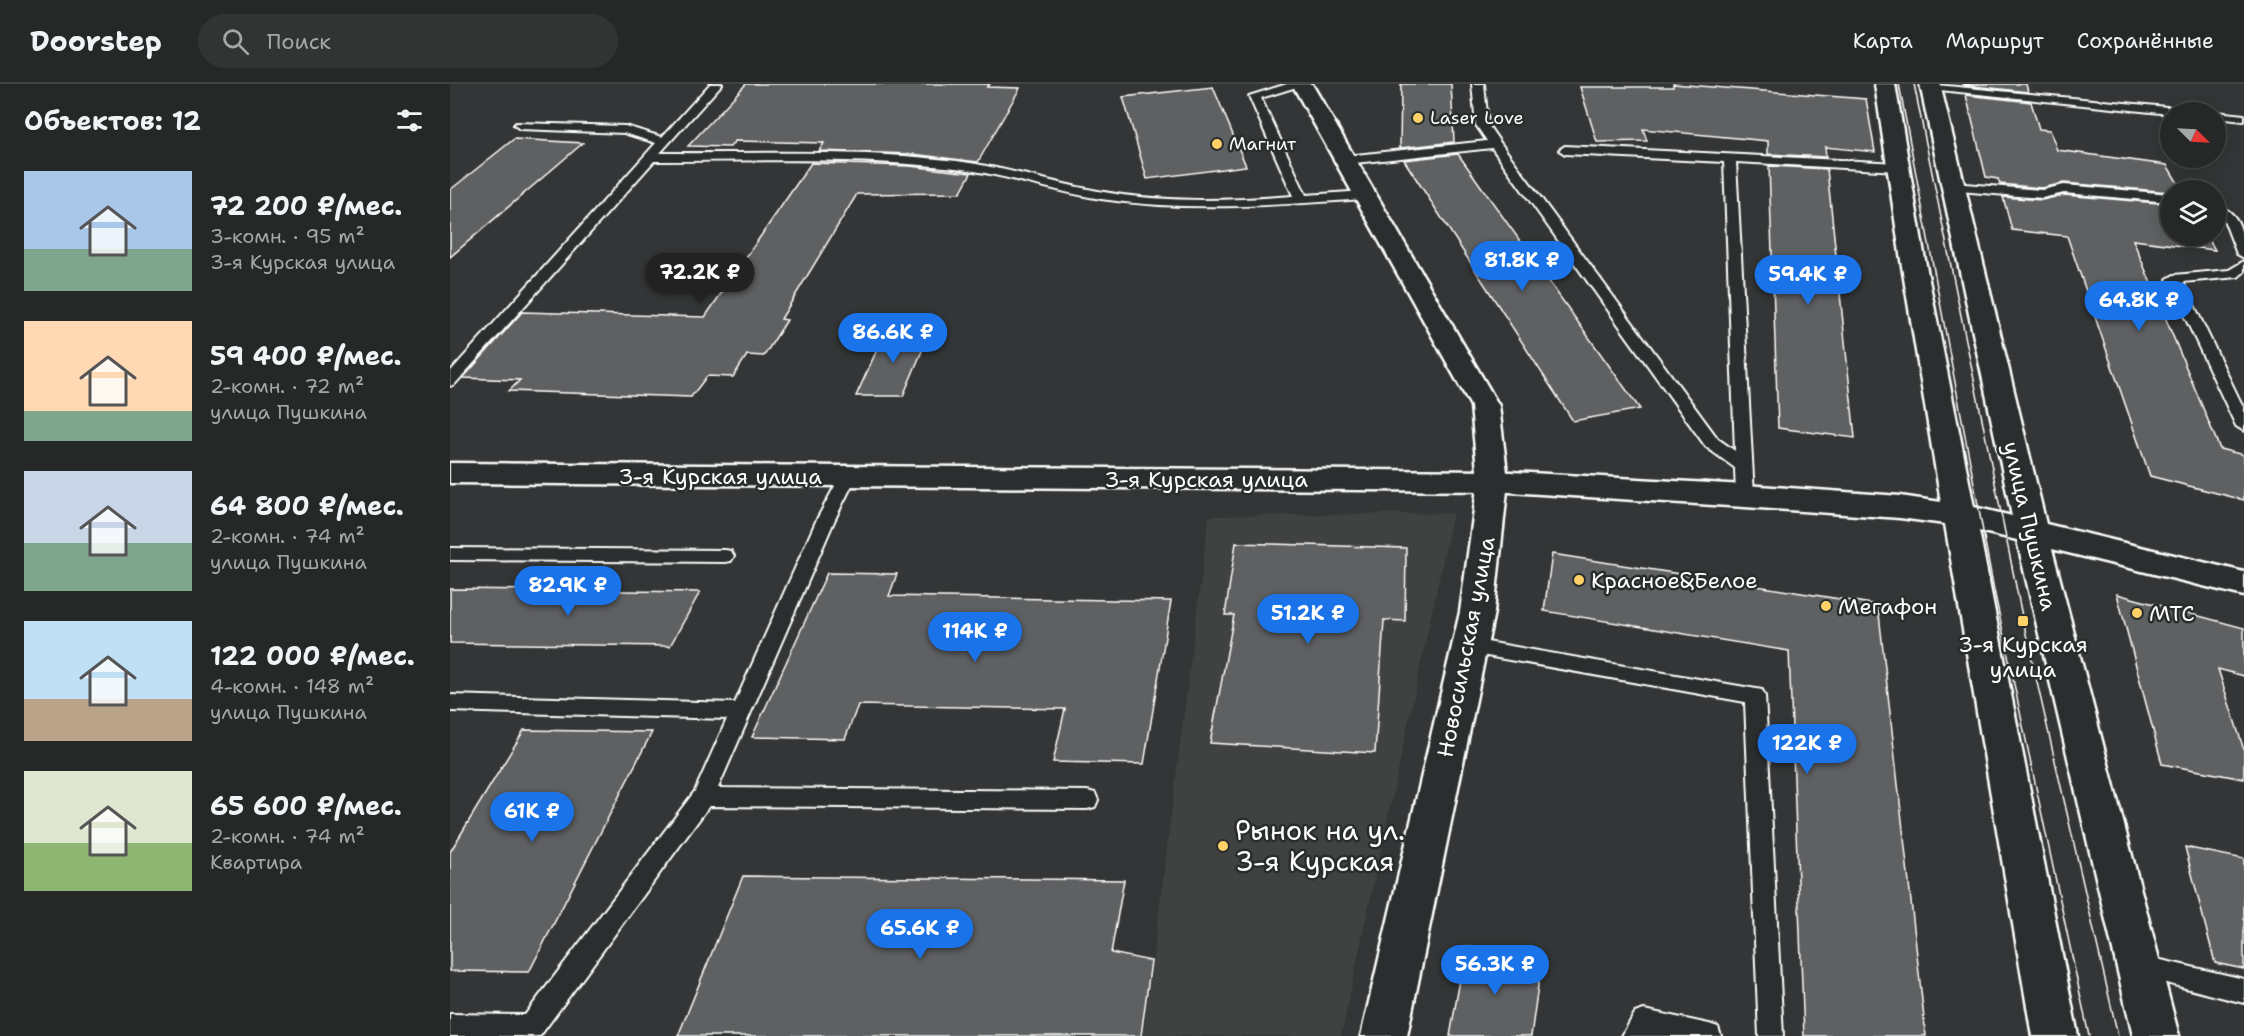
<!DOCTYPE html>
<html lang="ru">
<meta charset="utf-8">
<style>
:root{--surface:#262828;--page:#323434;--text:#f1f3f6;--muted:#a4a6a8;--line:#424445;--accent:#1a73e8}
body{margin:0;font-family:"Shantell Sans",sans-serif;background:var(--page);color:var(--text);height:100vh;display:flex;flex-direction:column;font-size:22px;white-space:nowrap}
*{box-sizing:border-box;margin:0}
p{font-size:20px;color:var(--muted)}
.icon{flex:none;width:33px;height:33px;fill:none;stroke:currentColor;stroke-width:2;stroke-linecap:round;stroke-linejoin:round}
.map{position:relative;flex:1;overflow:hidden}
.drawer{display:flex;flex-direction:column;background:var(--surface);width:450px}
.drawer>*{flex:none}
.needle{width:39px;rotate:114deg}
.fabs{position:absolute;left:1710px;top:18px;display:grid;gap:12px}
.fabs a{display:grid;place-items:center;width:66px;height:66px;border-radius:50%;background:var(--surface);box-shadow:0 3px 15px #0003,0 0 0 2px var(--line);font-size:30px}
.price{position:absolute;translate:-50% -51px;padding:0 14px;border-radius:21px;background:var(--accent);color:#fff;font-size:20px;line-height:39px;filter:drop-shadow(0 2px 3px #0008)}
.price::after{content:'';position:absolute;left:50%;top:36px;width:18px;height:14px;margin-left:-9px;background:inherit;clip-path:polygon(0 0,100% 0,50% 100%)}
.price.current{background:#222;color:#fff}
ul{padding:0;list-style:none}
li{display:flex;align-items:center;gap:18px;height:150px;padding:0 24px}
li span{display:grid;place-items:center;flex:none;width:168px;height:120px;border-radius:0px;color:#555}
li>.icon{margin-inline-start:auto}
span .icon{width:72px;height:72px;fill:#fffc;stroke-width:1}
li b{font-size:26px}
h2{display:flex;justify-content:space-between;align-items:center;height:72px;padding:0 24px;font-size:26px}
header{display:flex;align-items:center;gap:36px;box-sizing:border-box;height:84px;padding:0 30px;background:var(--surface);border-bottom:2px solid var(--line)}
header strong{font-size:28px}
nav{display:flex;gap:33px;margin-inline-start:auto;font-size:21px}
.search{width:420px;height:54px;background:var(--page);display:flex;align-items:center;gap:15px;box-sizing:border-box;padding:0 21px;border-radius:33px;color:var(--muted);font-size:22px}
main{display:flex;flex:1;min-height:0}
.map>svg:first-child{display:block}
</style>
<header>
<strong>Doorstep</strong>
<div class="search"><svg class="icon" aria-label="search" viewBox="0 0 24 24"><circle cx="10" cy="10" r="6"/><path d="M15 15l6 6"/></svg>Поиск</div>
<nav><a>Карта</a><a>Маршрут</a><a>Сохранённые</a></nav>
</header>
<main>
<section class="drawer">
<h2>Объектов: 12<svg class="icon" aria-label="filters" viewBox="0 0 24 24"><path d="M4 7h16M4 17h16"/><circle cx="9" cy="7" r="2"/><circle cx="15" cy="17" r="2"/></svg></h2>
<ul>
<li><span style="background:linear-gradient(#a9c7e8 65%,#7fa58c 0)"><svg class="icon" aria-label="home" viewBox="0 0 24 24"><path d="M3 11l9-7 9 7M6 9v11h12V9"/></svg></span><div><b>72 200 ₽/мес.</b><p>3-комн. · 95 m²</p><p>3-я Курская улица</p></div></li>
<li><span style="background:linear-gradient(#ffd9b3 75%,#7fa58c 0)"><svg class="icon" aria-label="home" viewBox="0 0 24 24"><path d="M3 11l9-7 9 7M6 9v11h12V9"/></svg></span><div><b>59 400 ₽/мес.</b><p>2-комн. · 72 m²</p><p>улица Пушкина</p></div></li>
<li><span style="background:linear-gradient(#c9d6e8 60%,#7fa58c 0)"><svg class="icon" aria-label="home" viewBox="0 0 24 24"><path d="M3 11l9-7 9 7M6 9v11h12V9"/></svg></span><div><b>64 800 ₽/мес.</b><p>2-комн. · 74 m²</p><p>улица Пушкина</p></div></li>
<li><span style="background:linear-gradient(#bfe0f5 65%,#b9a48a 0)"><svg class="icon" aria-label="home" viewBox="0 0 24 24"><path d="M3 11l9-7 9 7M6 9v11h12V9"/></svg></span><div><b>122 000 ₽/мес.</b><p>4-комн. · 148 m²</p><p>улица Пушкина</p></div></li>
<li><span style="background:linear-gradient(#dfe7d0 60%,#8fb573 0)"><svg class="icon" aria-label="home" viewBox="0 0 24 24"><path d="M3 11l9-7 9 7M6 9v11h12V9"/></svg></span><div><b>65 600 ₽/мес.</b><p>2-комн. · 74 m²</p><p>Квартира</p></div></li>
</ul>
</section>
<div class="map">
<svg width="1794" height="952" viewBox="0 0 1794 952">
<rect width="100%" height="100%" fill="#333536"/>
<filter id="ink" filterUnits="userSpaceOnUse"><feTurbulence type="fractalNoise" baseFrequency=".0167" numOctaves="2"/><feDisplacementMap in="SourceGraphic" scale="12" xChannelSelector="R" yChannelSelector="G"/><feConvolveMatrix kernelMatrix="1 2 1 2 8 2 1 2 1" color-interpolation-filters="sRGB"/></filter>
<g filter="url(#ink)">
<path fill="#404243" d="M1003 429 891 952H693L759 432Z"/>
<g fill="#5f6162" stroke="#fff" stroke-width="1.5">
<path d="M296 0H540L537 3 570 4 528 78 462 70 369 67 374 59 285 57 280 63 238 62Z"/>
<path d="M951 0H1001L1004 58 950 64Z"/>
<path d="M1223 0 1416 15 1425 68 1375 63 1376 73 1318 70V57L1193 45 1197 57 1147 58 1130 3H1223Z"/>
<path d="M1513 0H1576L1578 8 1514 1Z"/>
<path d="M763 3 796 82 697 95 673 13Z"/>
<path d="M1516 11 1581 18 1589 45 1600 46 1607 66 1717 81 1732 106 1720 108 1614 99 1592 104 1550 100 1548 95 1536 93Z"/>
<path d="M64 55 133 59 0 173V106Z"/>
<path d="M1008 70 1190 325 1123 337 954 76Z"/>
<path d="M361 79 459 82 521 89 510 109 407 110 331 235 337 236 314 272 297 271 283 293 257 292 241 313 59 307 70 296 13 294 72 228 255 233Z"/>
<path d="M1319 82 1377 85 1405 354 1328 344Z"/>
<path d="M1614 111 1720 120V152H1757L1765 166 1683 156 1770 365 1794 371V416L1700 392 1617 152 1562 146 1553 113 1592 116Z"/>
<path d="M435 248H480L453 312H406Z"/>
<path d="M786 459 956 464 955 537 934 536 925 669 760 659 784 531H775Z"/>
<path d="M1102 470 1428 521 1476 952H1354L1339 567 1094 527Z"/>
<path d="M377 489 447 490 439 512 721 517 694 680 603 678 615 625 408 621 395 655 302 653Z"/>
<path d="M0 505 250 508 220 562 0 559Z"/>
<path d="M1667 510 1794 544V592L1768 585 1794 666V695L1712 680Z"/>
<path d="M74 646 202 648 79 888 0 887V768Z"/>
<path d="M1735 763 1794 775V885L1765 879Z"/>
<path d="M293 792 674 796 661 869 701 877 691 952H228Z"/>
<path d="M1016 862 1091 880 1081 952H1000Z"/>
</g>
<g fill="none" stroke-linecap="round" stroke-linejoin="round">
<g stroke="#fff" stroke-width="4">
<g id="service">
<path d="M260 0H272L210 69C305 70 402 65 497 76 548 81 597 98 648 107 712 119 779 117 843 112L799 12 837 0H856L811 14 856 111 915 107 921 111 915 115C827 121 739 128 651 115 599 107 549 88 495 83 399 73 301 77 204 77L5 300 0 302V288L206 59 174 49 70 45 64 41 66 39 175 42 212 53Z"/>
<path d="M1022 0H1034L1038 41 1049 57 1268 355 1285 367 1274 78 1115 70 1109 66 1115 62 1448 79 1454 83 1448 87 1286 78 1304 412 1301 416H1289L1286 412 1285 384 1256 363 1042 64 896 80 890 76 896 72 1037 57 1026 41Z"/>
<path d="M1476 0 1738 25 1744 28 1720 30 1480 5 1476 4Z"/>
<path d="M1762 28H1766L1794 31V37L1766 34V28Z"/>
<path d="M1502 99 1592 106 1614 101 1720 110V118L1614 109 1592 114 1498 106 1496 103 1498 100Z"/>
<path d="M1766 121C1791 128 1794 151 1794 174L1787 170 1774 136 1766 130Z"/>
<path d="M1794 177V188L1788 193 1733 198 1794 325V347L1786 342 1717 195 1724 191 1779 186Z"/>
<path d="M398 387 404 389 406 393 385 435 268 704 637 707 645 709 648 716 645 723 637 725 259 722 90 952H0V930L75 931 245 707 277 635 0 627V611L285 619 367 435 392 389Z"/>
<path d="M0 464 275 466 281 467 284 472 281 477 275 478 0 476Z"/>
<path d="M1020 555 1312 606 1315 612 1333 952H1309L1295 618 1020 569 1013 567 1010 562 1013 557Z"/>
<path d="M1689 871 1794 895V919L1681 890 1677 882 1681 874Z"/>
<path d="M1194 926 1259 940 1268 943 1271 952H1172L1185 929Z"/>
</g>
</g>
<g stroke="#fff" stroke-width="5">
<path id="minor" d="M842 0H862L1049 322 1058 397 1044 528 957 952H911L1010 528 1028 397 1021 322Z"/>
</g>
<g stroke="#fff" stroke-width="5">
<path id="secondary" d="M1425 0H1445L1475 176 1524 423 1562 432 1470 0H1490L1596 440 1794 488V512L1602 465 1729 952H1683L1567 456 1529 447 1628 952H1582L1495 440 1450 434 1295 423 1043 407 0 399V379L1043 387 1295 401 1450 412 1491 418 1451 176Z"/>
</g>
<use href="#service" fill="#2a2d2e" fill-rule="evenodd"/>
<use href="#minor" fill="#2a2d2e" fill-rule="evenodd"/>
<use href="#secondary" fill="#2a2d2e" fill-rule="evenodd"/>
<g stroke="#fff" stroke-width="1.5">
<path d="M1449 0 1544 506 1639 952"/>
<path d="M1464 0 1573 537 1668 952"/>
</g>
</g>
</g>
<g fill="#ffd166" stroke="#2a2d2e" stroke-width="2">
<circle cx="968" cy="34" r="6"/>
<circle cx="767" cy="60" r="6"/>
<circle cx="1129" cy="496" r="6"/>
<circle cx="1376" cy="522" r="6"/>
<circle cx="1687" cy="529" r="6"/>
<rect x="1567" y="531" width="12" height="12" rx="3"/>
<circle cx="773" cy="762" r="6"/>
</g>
<g text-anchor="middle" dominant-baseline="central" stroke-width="5" stroke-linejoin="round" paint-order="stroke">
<g font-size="18" fill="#fff" stroke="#2a2d2e" text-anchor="start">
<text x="980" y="34">Laser Love</text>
<text x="779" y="60">Магнит</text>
</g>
<g font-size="22" fill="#fff" stroke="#2a2d2e">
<text x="270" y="392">3-я Курская улица</text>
<text x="756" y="395">3-я Курская улица</text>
<text transform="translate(1580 442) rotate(77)">улица Пушкина</text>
<text transform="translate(1016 563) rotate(-79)">Новосильская улица</text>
</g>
<g font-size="22" fill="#fff" stroke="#2a2d2e" text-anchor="start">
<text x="1141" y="496">Красное&amp;Белое</text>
<text x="1388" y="522">Мегафон</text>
<text x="1699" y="529">МТС</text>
<text x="1573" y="560" text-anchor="middle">3-я Курская<tspan x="1573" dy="25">улица</tspan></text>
</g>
<g font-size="27" fill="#fff" stroke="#2a2d2e" text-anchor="start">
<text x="785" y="746">Рынок на ул.<tspan x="785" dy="31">3-я Курская</tspan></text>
</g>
</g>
</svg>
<div class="fabs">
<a><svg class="needle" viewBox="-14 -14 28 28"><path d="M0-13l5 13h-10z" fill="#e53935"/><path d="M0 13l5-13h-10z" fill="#a4a6a8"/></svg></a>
<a><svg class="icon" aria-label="layers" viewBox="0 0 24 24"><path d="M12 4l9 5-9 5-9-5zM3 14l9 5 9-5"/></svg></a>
</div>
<b class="price" style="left:1072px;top:208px">81.8K ₽</b>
<b class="price current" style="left:250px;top:220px">72.2K ₽</b>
<b class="price" style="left:1358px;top:222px">59.4K ₽</b>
<b class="price" style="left:1689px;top:248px">64.8K ₽</b>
<b class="price" style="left:443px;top:280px">86.6K ₽</b>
<b class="price" style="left:118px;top:533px">82.9K ₽</b>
<b class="price" style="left:858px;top:561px">51.2K ₽</b>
<b class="price" style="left:525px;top:579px">114K ₽</b>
<b class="price" style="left:1357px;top:691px">122K ₽</b>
<b class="price" style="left:82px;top:759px">61K ₽</b>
<b class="price" style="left:470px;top:876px">65.6K ₽</b>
<b class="price" style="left:1045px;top:912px">56.3K ₽</b>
</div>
</main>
